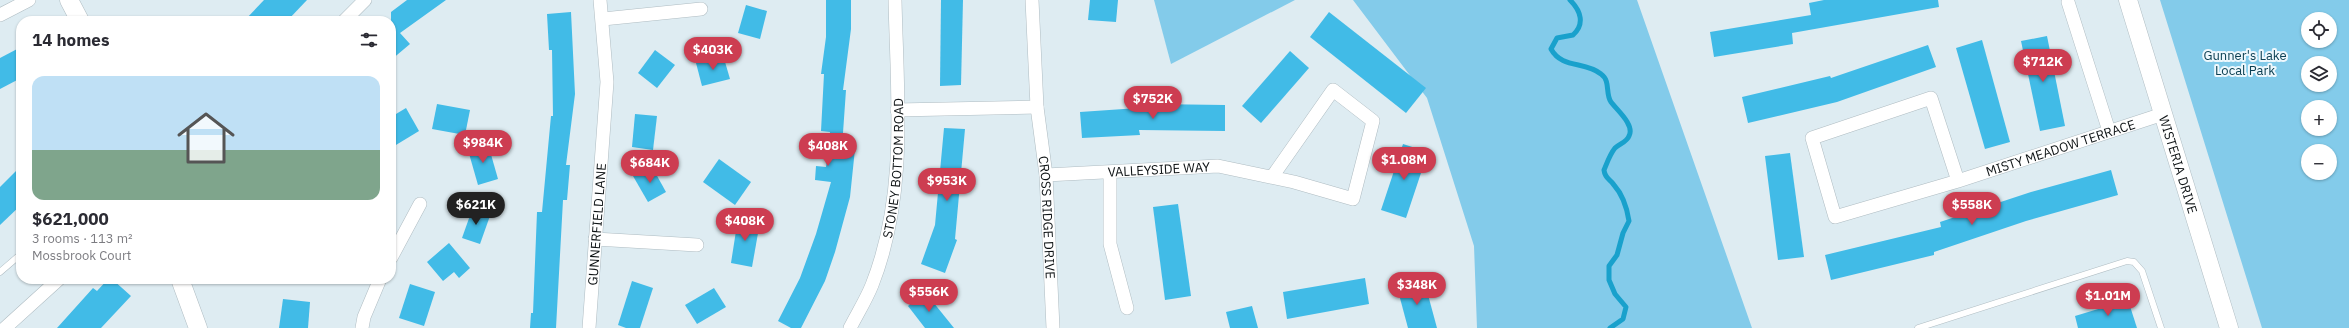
<!DOCTYPE html>
<meta charset="utf-8">
<style>
:root{--surface:#fff;--page:#f2f2f3;--text:#2b2b33;--muted:#7c7c81;--accent:#cd3d51}
body{margin:0;font-family:"IBM Plex Sans",sans-serif;background:var(--page);color:var(--text);height:100vh;display:flex;flex-direction:column;font-size:15px;white-space:nowrap}
*{box-sizing:border-box;margin:0}
p{font-size:13px;color:var(--muted)}
.icon{flex:none;width:22px;height:22px;fill:none;stroke:currentColor;stroke-width:2;stroke-linecap:round;stroke-linejoin:round}
.map{position:relative;flex:1;overflow:hidden}
.details{position:absolute;left:16px;top:16px;width:380px;height:268px;display:flex;flex-direction:column;background:var(--surface);border-radius:16px;box-shadow:0 1px 3px #0004}
.details>*{flex:none}
.tools{position:absolute;left:2301px;top:12px;display:grid;gap:8px}
.tools a{display:grid;place-items:center;width:36px;height:36px;border-radius:50%;background:var(--surface);box-shadow:0 1px 3px #0004;font-size:20px}
.price{position:absolute;translate:-50% -34px;padding:0 9px;border-radius:14px;background:var(--accent);color:#fff;font-size:13px;line-height:26px;filter:drop-shadow(0 1px 2px #0008)}
.price::after{content:'';position:absolute;left:50%;top:24px;width:12px;height:9px;margin-left:-6px;background:inherit;clip-path:polygon(0 0,100% 0,50% 100%)}
.price.active{background:#222;color:#fff}
ul{padding:0;list-style:none}
li{display:grid;align-content:center;gap:8px;height:212px;padding:0 16px}
li span{display:grid;place-items:center;height:124px;border-radius:12px;color:#555}
li>.icon{margin-inline-start:auto}
span .icon{width:72px;height:72px;fill:#fffc;stroke-width:1}
li b{font-size:17px}
h2{display:flex;justify-content:space-between;align-items:center;height:48px;padding:0 16px;font-size:17px}
.map>svg:first-child{display:block}
</style>
<div class="map">
<svg width="2349" height="328" viewBox="0 0 2349 328">
<rect width="100%" height="100%" fill="#deecf2"/>
<g fill="#83cbea" fill-rule="evenodd">
<path d="M1154 0H1295L1171 64Z"/>
<path d="M1353 0H1637L1752 328H1477L1474 246 1427 98Z"/>
<path d="M2160 0H2349V328H2262ZM2308 19H2330V41H2308ZM2308 63H2330V85H2308ZM2308 107H2330V129H2308ZM2308 151H2330V173H2308Z"/>
</g>
<g fill="none" stroke-linecap="round" stroke-linejoin="round">
<path stroke="#19a1cc" stroke-width="5" d="M1570 0C1581 11 1585 24 1573 35L1557 38 1551 49C1562 69 1585 61 1601 74 1611 81 1605 94 1611 102 1617 110 1635 125 1629 136 1627 142 1619 144 1615 148 1610 154 1607 163 1604 170 1605 179 1610 179 1614 185 1623 195 1627 208 1629 221L1623 233 1617 255 1609 266V280L1615 294 1626 307 1623 319 1610 328"/>
</g>
<g fill="#41bbe7">
<path d="M264 0H307L287 21H244Z"/>
<path d="M407 0H446L400 33 410 44 391 60V12Z"/>
<path d="M826 0H851V29L843 90H846L842 147 855 149 850 197 835 252 825 281 801 328H791L778 321 800 278 816 234 831 182 815 180 816 166 826 167 830 132 821 131 824 74H821L826 37Z"/>
<path d="M941 0H963L961 85 940 86Z"/>
<path d="M1090 0H1118L1116 22 1088 20Z"/>
<path d="M1824 0H1938L1939 7 1792 33 1793 44 1714 57 1710 32 1811 15 1809 3Z"/>
<path d="M746 5 767 11 760 39 738 33Z"/>
<path d="M571 12 575 94 566 165H570L567 200H563L556 328H530L531 313H533L537 212H542L551 116H553L552 50H549L547 14Z"/>
<path d="M1329 12 1426 88 1406 113 1310 37Z"/>
<path d="M2047 36 2065 126 2040 131 2021 41Z"/>
<path d="M1982 40 2010 142 1985 149 1956 48Z"/>
<path d="M1928 45 1936 67 1837 102 1748 123 1742 97 1830 76 1831 78Z"/>
<path d="M21 47V78L0 89V58Z"/>
<path d="M655 50 675 65 657 88 638 73Z"/>
<path d="M1290 51 1309 68 1261 123 1242 106Z"/>
<path d="M723 55 730 79 702 86 696 63Z"/>
<path d="M437 104 470 110 465 135 432 129Z"/>
<path d="M1153 104 1225 105V131L1139 130 1140 135 1082 138 1080 112 1153 107Z"/>
<path d="M406 108 419 131 391 148V117Z"/>
<path d="M635 114 657 116 653 150 632 147Z"/>
<path d="M944 128 965 129 955 239 957 240 945 273 921 264 935 225Z"/>
<path d="M488 144 498 179 478 185 468 150Z"/>
<path d="M1403 144 1428 152 1406 218 1381 210Z"/>
<path d="M1790 153 1804 257 1778 260 1765 156Z"/>
<path d="M719 159 751 182 735 205 703 182Z"/>
<path d="M651 165 666 192 648 202 633 176Z"/>
<path d="M21 166V205L0 225V187Z"/>
<path d="M2111 170 2118 195 2026 221 1934 252V255L1831 280 1825 255 1941 227 1940 222 2031 192Z"/>
<path d="M1178 204 1191 296 1165 300 1153 207Z"/>
<path d="M473 207 491 213 480 244 462 238Z"/>
<path d="M738 218 760 222 752 267 731 263Z"/>
<path d="M449 243 470 268 459 278 454 272 443 281 427 262Z"/>
<path d="M1365 278 1369 304 1287 319 1283 292Z"/>
<path d="M108 279H112L131 296 101 328H57L93 288 97 291Z"/>
<path d="M1424 280 1437 328H1408L1397 287Z"/>
<path d="M632 281 653 288 640 328H626L618 325Z"/>
<path d="M410 284 435 292 424 326 399 318Z"/>
<path d="M714 288 726 307 697 324 685 305Z"/>
<path d="M925 292 954 328H925L908 306Z"/>
<path d="M283 299 310 302 308 328H279Z"/>
<path d="M2128 300 2137 328H2078L2075 316Z"/>
<path d="M1252 306 1258 328H1230L1226 312Z"/>
</g>
<g fill="none" stroke-linecap="round" stroke-linejoin="round">
<g stroke="#afbcc2" stroke-width="7">
<g id="lane">
<path d="M0 272 21 254"/>
<path d="M1918 328 2127 261 2134 262 2142 271 2161 328"/>
</g>
</g>
<g stroke="#afbcc2" stroke-width="14">
<g id="street">
<path id="s1" d="M1032 0 1037 107 1046 175 1053 328"/>
<path d="M2068 2 2109 131"/>
<path d="M0 15 29 0"/>
<path d="M603 19 701 9"/>
<path d="M344 21 365 0"/>
<path d="M897 110 1037 107"/>
<path d="M1110 173V244L1127 308"/>
<path id="s2" d="M1046 175 1218 166 1294 182 1353 199 1373 121 1333 90 1272 177"/>
<path id="s3" d="M1958 181 1931 98 1812 138 1835 217 1958 181 2163 114"/>
<path d="M595 239 697 245"/>
<path d="M391 258 420 204"/>
<path d="M5 328 59 279"/>
<path d="M362 328 364 317 380 279"/>
<path id="s4" d="M589 328 607 82 600 0"/>
<path id="s5" d="M850 328C857 314 866 300 872 285 908 194 897 95 895 0"/>
</g>
</g>
<g stroke="#afbcc2" stroke-width="19">
<g id="secondary">
<path d="M69 0 80 21"/>
<path id="s6" d="M2128 0 2229 328"/>
<path d="M180 279 198 328"/>
</g>
</g>
<use href="#lane" stroke="#fff" stroke-width="6"/>
<use href="#street" stroke="#fff" stroke-width="13"/>
<use href="#secondary" stroke="#fff" stroke-width="18"/>
</g>
<g text-anchor="middle" dominant-baseline="central" stroke-width="4" stroke-linejoin="round" paint-order="stroke">
<g font-size="13" fill="#0c4053" stroke="#eef8fd">
<text x="2245" y="55">Gunner's Lake<tspan x="2245" dy="15">Local Park</tspan></text>
</g>
<g font-size="13" fill="#0d1214" stroke="#eef8fd">
<text stroke="none"><textPath href="#s3" startOffset="531">MISTY MEADOW TERRACE</textPath></text>
<text stroke="none"><textPath href="#s6" startOffset="172">WISTERIA DRIVE</textPath></text>
<text stroke="none"><textPath href="#s5" startOffset="168">STONEY BOTTOM ROAD</textPath></text>
<text stroke="none"><textPath href="#s2" startOffset="113">VALLEYSIDE WAY</textPath></text>
<text stroke="none"><textPath href="#s1" startOffset="218">CROSS RIDGE DRIVE</textPath></text>
<text stroke="none"><textPath href="#s4" startOffset="104">GUNNERFIELD LANE</textPath></text>
</g>
</g>
</svg>
<div class="tools">
<a><svg class="icon" aria-label="locate" viewBox="0 0 24 24"><circle cx="12" cy="12" r="6"/><path d="M12 2v4M12 18v4M2 12h4M18 12h4"/></svg></a>
<a><svg class="icon" aria-label="layers" viewBox="0 0 24 24"><path d="M12 4l9 5-9 5-9-5zM3 14l9 5 9-5"/></svg></a>
<a>+</a>
<a>−</a>
</div>
<b class="price" style="left:713px;top:71px">$403K</b>
<b class="price" style="left:2043px;top:83px">$712K</b>
<b class="price" style="left:1153px;top:120px">$752K</b>
<b class="price" style="left:483px;top:164px">$984K</b>
<b class="price" style="left:828px;top:167px">$408K</b>
<b class="price" style="left:1404px;top:181px">$1.08M</b>
<b class="price" style="left:650px;top:184px">$684K</b>
<b class="price" style="left:947px;top:202px">$953K</b>
<b class="price active" style="left:476px;top:226px">$621K</b>
<b class="price" style="left:1972px;top:226px">$558K</b>
<b class="price" style="left:745px;top:242px">$408K</b>
<b class="price" style="left:1417px;top:306px">$348K</b>
<b class="price" style="left:929px;top:313px">$556K</b>
<b class="price" style="left:2108px;top:317px">$1.01M</b>
<section class="details">
<h2>14 homes<svg class="icon" aria-label="filters" viewBox="0 0 24 24"><path d="M4 7h16M4 17h16"/><circle cx="9" cy="7" r="2"/><circle cx="15" cy="17" r="2"/></svg></h2>
<ul>
<li><span style="background:linear-gradient(#bfe0f5 60%,#7fa58c 0)"><svg class="icon" aria-label="home" viewBox="0 0 24 24"><path d="M3 11l9-7 9 7M6 9v11h12V9"/></svg></span><div><b>$621,000</b><p>3 rooms · 113 m²</p><p>Mossbrook Court</p></div></li>
</ul>
</section>
</div>
